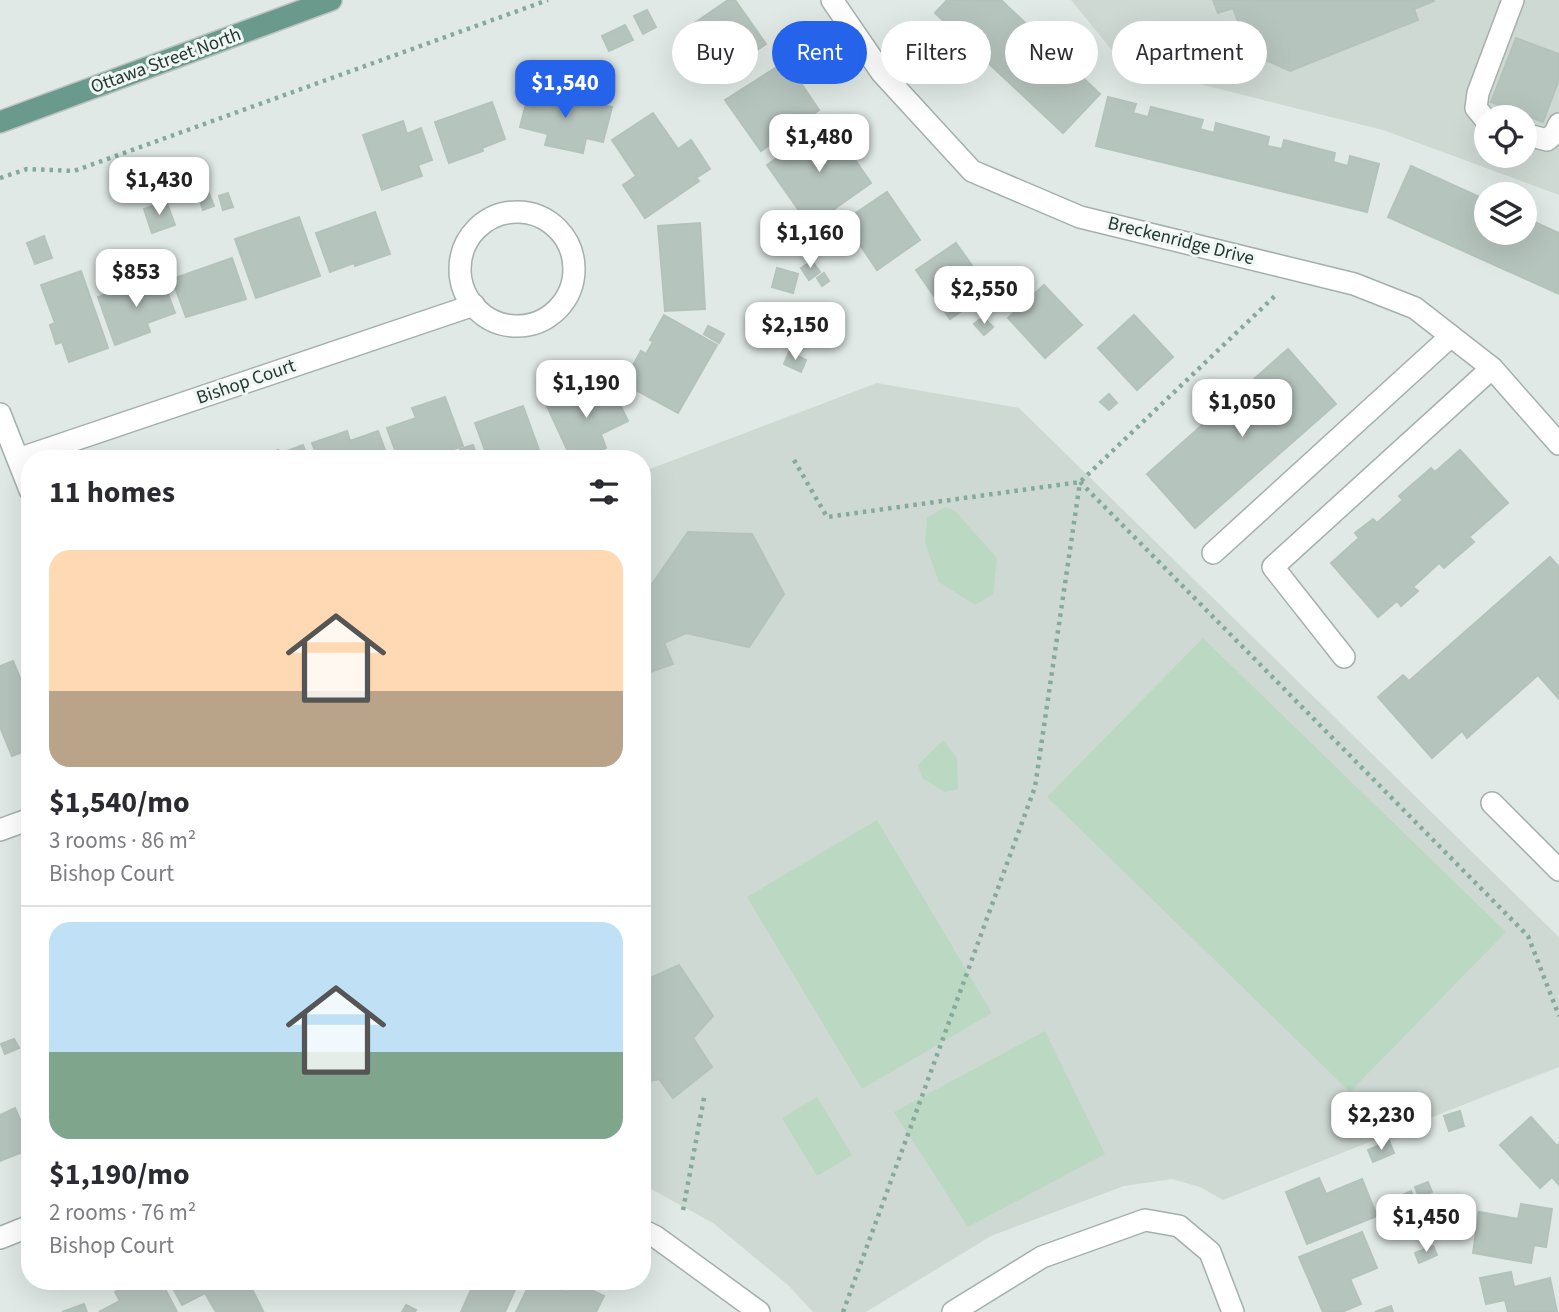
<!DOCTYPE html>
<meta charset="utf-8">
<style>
:root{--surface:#fff;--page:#f2f2f3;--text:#2b2b33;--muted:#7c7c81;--line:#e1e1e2;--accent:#2563eb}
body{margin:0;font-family:"Source Sans 3",sans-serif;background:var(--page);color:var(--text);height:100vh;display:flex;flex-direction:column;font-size:26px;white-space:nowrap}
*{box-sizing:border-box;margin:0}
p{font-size:23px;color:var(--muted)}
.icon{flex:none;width:38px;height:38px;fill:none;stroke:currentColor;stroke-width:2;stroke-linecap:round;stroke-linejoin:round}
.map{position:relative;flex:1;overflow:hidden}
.drawer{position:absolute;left:21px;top:450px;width:630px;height:840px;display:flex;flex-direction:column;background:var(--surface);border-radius:28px;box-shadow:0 7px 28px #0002}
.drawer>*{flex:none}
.top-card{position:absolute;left:672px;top:21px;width:665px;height:63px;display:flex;gap:14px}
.buttons{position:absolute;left:1474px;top:105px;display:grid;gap:14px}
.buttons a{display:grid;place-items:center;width:63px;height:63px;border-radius:50%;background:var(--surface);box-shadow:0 7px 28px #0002;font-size:35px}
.price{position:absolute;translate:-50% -60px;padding:0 16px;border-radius:14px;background:#fff;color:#222;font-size:23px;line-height:46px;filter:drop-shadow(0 2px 4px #0008)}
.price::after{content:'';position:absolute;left:50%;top:42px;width:21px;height:16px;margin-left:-10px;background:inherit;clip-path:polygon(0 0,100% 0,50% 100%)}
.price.current{background:var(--accent);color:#fff}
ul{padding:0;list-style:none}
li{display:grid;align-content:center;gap:14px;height:371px;padding:0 28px}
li+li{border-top:2px solid var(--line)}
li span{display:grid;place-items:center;height:217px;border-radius:21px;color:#555}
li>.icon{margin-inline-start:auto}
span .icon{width:126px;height:126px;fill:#fffc;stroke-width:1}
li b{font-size:30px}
h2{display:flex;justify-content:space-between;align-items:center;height:84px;padding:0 28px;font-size:30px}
.tag{padding:0 24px;border-radius:32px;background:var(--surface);box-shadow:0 7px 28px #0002;font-size:24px;line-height:63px}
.tag.current{background:var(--accent);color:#fff}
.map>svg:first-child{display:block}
</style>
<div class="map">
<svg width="1559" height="1312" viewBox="0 0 1559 1312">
<rect width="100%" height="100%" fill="#e0e9e5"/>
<g fill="#cfd9d4" fill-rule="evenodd">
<path d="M1071 0H1559V195L1383 130 1124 65ZM1486 117H1524V156H1486Z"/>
<path d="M877 383 1019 408 1559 937V1067L1223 1200 1200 1187 1172 1179 1124 1186 991 1236 866 1312H813L788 1285 713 1223 642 1184V472Z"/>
</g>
<g fill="#bbd8c2">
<path d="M945 507 955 511 997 558 993 594 975 605 939 582 925 543 927 518Z"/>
<path d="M1203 638 1506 932 1350 1092 1047 797Z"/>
<path d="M943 740 957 758 958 789 945 792 922 778 918 765Z"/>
<path d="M877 820 992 1013 862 1089 747 897Z"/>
<path d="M1045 1031 1105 1154 968 1227 894 1112Z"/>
<path d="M817 1097 852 1155 817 1176 782 1118Z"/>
</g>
<g fill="#b6c4be" stroke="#b4c2bc" stroke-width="2">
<path d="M728 0H735L766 44 719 76 686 29Z"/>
<path d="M947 0H1001L1100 94 1063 133 935 13Z"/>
<path d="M1213 0H1433L1434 1 1414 9 1418 20 1290 71 1250 53 1233 8 1218 13Z"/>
<path d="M647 10 656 27 643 34 634 16Z"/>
<path d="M625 25 633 40 609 51 602 36Z"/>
<path d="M1516 38 1559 54V80L1543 122 1491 102Z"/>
<path d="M786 61 819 110 761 151 725 100Z"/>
<path d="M530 88 612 107 603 142 586 138 583 153 545 145 548 134 520 127Z"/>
<path d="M1108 97 1136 104 1133 113 1148 117 1151 107 1203 120 1200 129 1214 133 1216 123 1269 137 1267 146 1282 149 1284 140 1335 153 1333 162 1348 166 1350 156 1379 164 1367 212 1096 146Z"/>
<path d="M492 102 505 139 482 148 483 151 449 163 435 122Z"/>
<path d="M653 113 678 149 691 140 710 169 696 178 699 181 645 218 623 185 636 176 612 140Z"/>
<path d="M403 121 407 134 421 128 432 160 418 165 422 176 382 190 363 135Z"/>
<path d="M829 122 871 183 810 226 767 165Z"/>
<path d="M1411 166 1486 200V233H1524V217L1559 233V294L1388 217Z"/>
<path d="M208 191 214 206 203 210 198 194Z"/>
<path d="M887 192 920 240 877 270 844 221Z"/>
<path d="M228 193 233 207 223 210 219 196Z"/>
<path d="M166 201 175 225 152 233 144 209Z"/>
<path d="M375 212 390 254 355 266 354 263 330 272 316 233Z"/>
<path d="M299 217 320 276 256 298 235 239Z"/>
<path d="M700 223 705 309 665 311 658 226Z"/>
<path d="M44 236 52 258 35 264 27 243Z"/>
<path d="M956 243 990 291 950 319 916 270Z"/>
<path d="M232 258 246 299 186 317 172 279Z"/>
<path d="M812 261 820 272 809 280 801 268Z"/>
<path d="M777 268 798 274 793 293 772 287Z"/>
<path d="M81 271 108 348 69 362 62 342 56 344 50 325 55 323 41 285Z"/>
<path d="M824 273 829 281 822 286 817 278Z"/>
<path d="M161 275 175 313 147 323 150 332 115 345 98 297Z"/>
<path d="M1044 285 1082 325 1045 358 1008 318Z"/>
<path d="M664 315 717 345 678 413 623 383 641 351 646 354 653 342 650 340Z"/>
<path d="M1134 315 1173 357 1137 390 1098 348Z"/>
<path d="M983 317 993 327 984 335 974 324Z"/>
<path d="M708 326 724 334 719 343 704 334Z"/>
<path d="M1288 349 1336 404 1195 528 1147 474Z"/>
<path d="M789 352 806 360 801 372 784 364Z"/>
<path d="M611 386 628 421 601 434 606 448 585 458H571L546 404 579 388 584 398Z"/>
<path d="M1109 394 1117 403 1109 410 1100 402Z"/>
<path d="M445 397 463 446 428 458H398L387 428 416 418 412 408Z"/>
<path d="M523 406 542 458H488L475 423Z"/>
<path d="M347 431 350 441 378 431 388 458H318L312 443Z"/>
<path d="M303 445 308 458H254L278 450 279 454Z"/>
<path d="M473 445 478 458H464L460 449Z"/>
<path d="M1460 450 1508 503 1469 537 1474 542 1444 568 1439 563 1413 587 1418 591 1401 606 1397 601 1378 617 1331 563 1359 538 1355 533 1373 519 1377 523 1403 500 1399 496 1431 468 1435 472Z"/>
<path d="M688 532 752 534 784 594 749 647 686 633 664 643 673 664 642 675V576L650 587Z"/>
<path d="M1550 557 1559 567V699L1538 675 1467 738 1462 731 1432 758 1378 697 1403 675 1409 681Z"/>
<path d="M13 661 30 702V749L12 756 0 727V666Z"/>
<path d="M30 904V923L23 907Z"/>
<path d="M679 965 713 1016 693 1038 712 1067 673 1098 659 1079 642 1083V975L646 980Z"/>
<path d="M14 1039 19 1048 5 1054 1 1044Z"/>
<path d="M15 1108 30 1144V1149L0 1161V1115Z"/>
<path d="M1460 1111 1464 1126 1449 1131 1444 1116Z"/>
<path d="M1531 1117 1557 1146 1559 1144V1185L1552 1177 1540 1188 1500 1145Z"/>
<path d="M1389 1141 1394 1153 1373 1162 1368 1150Z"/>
<path d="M1319 1178 1326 1194 1362 1179 1377 1216 1307 1244 1286 1192Z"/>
<path d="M1428 1182 1432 1192 1419 1197 1415 1187Z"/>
<path d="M1411 1191 1416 1204 1405 1209 1400 1196Z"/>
<path d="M1521 1204 1552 1209 1546 1247 1534 1245 1531 1263 1473 1253 1479 1212 1518 1219Z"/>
<path d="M1362 1232 1377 1268 1350 1279 1361 1304 1342 1312H1323L1299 1257Z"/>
<path d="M1433 1246 1437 1255 1419 1263 1415 1253Z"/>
<path d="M1511 1272 1514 1287 1550 1278 1557 1312H1508L1505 1300 1486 1304 1480 1278Z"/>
<path d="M136 1281H161L177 1312H99L120 1301 115 1292Z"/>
<path d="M169 1281H248L263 1311 216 1312 205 1293 182 1305Z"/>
<path d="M475 1281H519L505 1312H461Z"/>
<path d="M531 1281H544L567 1292 573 1281 604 1296 596 1312H516Z"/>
<path d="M84 1304 87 1312H62Z"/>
<path d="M406 1305 416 1310 415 1312H402Z"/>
<path d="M1391 1306 1393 1312H1375Z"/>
</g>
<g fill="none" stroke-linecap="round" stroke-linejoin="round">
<g stroke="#a4b0ab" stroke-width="24">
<g id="minor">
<path d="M832 0 882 73 972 171 1080 217 1354 284 1415 308 1492 368 1559 444"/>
<path d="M1486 120 1476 108 1478 93 1513 0"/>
<path d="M1524 134 1547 140 1555 133 1559 124"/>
<circle cx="517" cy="269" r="57"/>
<path d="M0 414 30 490"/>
<path d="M18 459 474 305"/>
<path d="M1213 553 1451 336"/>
<path d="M1344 657 1273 567 1492 368"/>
<path d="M1492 803 1559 870"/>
<path d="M0 830 30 819"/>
<path d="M642 1230 656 1237 759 1312"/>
<path d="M0 1238 30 1226"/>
<path d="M953 1312 1042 1257 1145 1220 1179 1226 1210 1252 1233 1312"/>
</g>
</g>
<g stroke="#bdc3c1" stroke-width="24">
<path id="major" d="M0 122 331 0"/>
</g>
<g stroke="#84aa9c" stroke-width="4.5" stroke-dasharray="3.5 5" stroke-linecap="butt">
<path d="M0 178 27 169 74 171 548 0"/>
<path d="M794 460 827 517 1080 482 1278 293"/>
<path d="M1080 482 1528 936 1559 1016"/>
<path d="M683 1210 704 1098"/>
<path d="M843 1312 1035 787 1080 482"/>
</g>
<use href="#minor" stroke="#fff" stroke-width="21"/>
<use href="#major" stroke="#6a9a8c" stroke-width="21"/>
</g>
<g text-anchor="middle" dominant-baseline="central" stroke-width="6" stroke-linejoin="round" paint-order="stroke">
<g font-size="19" fill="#233831" stroke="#f0f6f3">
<text transform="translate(166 61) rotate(-20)">Ottawa Street North</text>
<text transform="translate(1181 241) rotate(14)">Breckenridge Drive</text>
<text transform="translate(246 382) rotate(-19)">Bishop Court</text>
</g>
</g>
</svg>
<div class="buttons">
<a><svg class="icon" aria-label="locate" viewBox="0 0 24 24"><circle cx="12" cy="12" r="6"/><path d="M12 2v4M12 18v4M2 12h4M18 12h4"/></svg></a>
<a><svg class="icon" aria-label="layers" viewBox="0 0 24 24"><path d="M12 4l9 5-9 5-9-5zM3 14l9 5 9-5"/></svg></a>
</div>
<b class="price current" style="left:565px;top:120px">$1,540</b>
<b class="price" style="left:819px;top:174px">$1,480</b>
<b class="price" style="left:159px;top:217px">$1,430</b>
<b class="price" style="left:810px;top:270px">$1,160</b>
<b class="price" style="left:136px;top:309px">$853</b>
<b class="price" style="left:984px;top:326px">$2,550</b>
<b class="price" style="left:795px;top:362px">$2,150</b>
<b class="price" style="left:586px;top:420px">$1,190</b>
<b class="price" style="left:1242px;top:439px">$1,050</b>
<b class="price" style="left:1381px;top:1152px">$2,230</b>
<b class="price" style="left:1426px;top:1254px">$1,450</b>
<div class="top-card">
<a class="tag">Buy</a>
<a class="tag current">Rent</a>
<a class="tag">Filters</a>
<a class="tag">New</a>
<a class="tag">Apartment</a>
</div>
<section class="drawer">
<h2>11 homes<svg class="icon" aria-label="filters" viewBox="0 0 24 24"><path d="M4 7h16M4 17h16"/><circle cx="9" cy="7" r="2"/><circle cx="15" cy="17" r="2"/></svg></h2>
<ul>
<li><span style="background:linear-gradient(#ffd9b3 65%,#b9a48a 0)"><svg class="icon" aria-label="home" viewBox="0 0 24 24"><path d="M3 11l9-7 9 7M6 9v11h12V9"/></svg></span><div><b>$1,540/mo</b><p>3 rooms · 86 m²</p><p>Bishop Court</p></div></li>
<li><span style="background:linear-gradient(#bfe0f5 60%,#7fa58c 0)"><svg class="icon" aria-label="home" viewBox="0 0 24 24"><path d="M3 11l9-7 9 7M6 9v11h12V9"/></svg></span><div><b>$1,190/mo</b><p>2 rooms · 76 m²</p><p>Bishop Court</p></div></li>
</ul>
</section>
</div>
